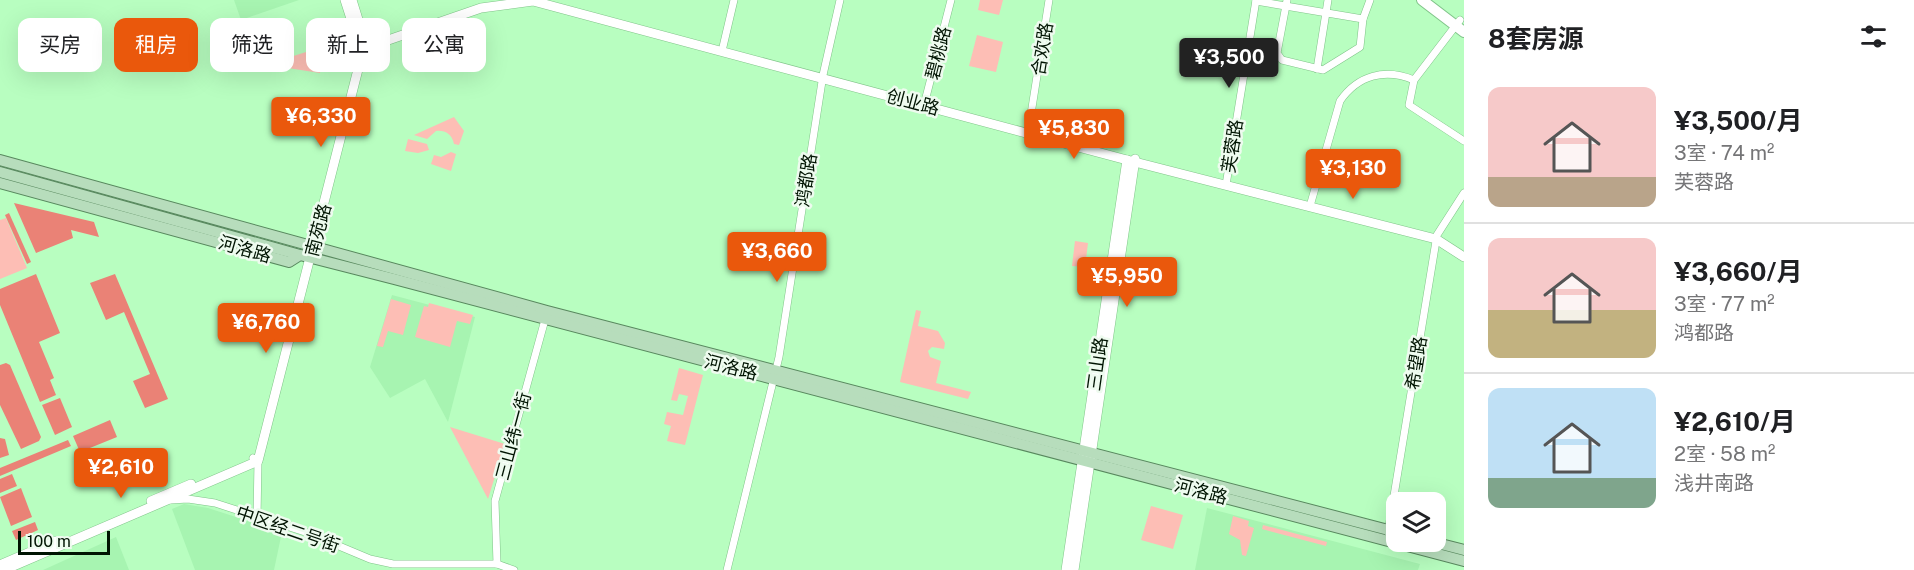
<!DOCTYPE html>
<html lang="zh">
<meta charset="utf-8">
<style>
:root{--surface:#fff;--page:#f6f6f6;--text:#202124;--muted:#757577;--line:#e0e0e0;--accent:#ea580c}
body{margin:0;font-family:"Public Sans","Noto Sans SC",sans-serif;background:var(--page);color:var(--text);height:100vh;display:flex;flex-direction:column;font-size:22px;white-space:nowrap}
*{box-sizing:border-box;margin:0}
p{font-size:20px;color:var(--muted)}
.icon{flex:none;width:33px;height:33px;fill:none;stroke:currentColor;stroke-width:2;stroke-linecap:round;stroke-linejoin:round}
.map{position:relative;flex:1;overflow:hidden}
.drawer{display:flex;flex-direction:column;background:var(--surface);width:450px}
.drawer>*{flex:none}
.top-card{position:absolute;left:18px;top:18px;width:570px;height:54px;display:flex;gap:12px}
.fabs{position:absolute;left:1386px;top:492px;display:grid;gap:12px}
.fabs a{display:grid;place-items:center;width:60px;height:60px;border-radius:12px;background:var(--surface);box-shadow:0 6px 24px #0002;font-size:30px}
.scale{position:absolute;left:18px;bottom:15px;width:92px;box-sizing:border-box;padding-left:6px;border:3px solid #001402;border-top:0;font-size:16px;line-height:21px;white-space:nowrap;color:#001402;-webkit-text-stroke:4px #eefbef;paint-order:stroke}
.price{position:absolute;translate:-50% -51px;padding:0 14px;border-radius:6px;background:var(--accent);color:#fff;font-size:20px;line-height:39px;filter:drop-shadow(0 2px 3px #0008)}
.price::after{content:'';position:absolute;left:50%;top:36px;width:18px;height:14px;margin-left:-9px;background:inherit;clip-path:polygon(0 0,100% 0,50% 100%)}
.price.selected{background:#222;color:#fff}
ul{padding:0;list-style:none}
li{display:flex;align-items:center;gap:18px;height:150px;padding:0 24px}
li+li{border-top:2px solid var(--line)}
li span{display:grid;place-items:center;flex:none;width:168px;height:120px;border-radius:12px;color:#555}
li>.icon{margin-inline-start:auto}
span .icon{width:72px;height:72px;fill:#fffc;stroke-width:1}
li b{font-size:26px}
h2{display:flex;justify-content:space-between;align-items:center;height:72px;padding:0 24px;font-size:26px}
.chip{padding:0 21px;border-radius:12px;background:var(--surface);box-shadow:0 6px 24px #0002;font-size:21px;line-height:54px}
.chip.selected{background:var(--accent);color:#fff}
main{display:flex;flex:1;min-height:0}
.map>svg:first-child{display:block}
</style>
<main>
<div class="map">
<svg width="1464" height="570" viewBox="0 0 1464 570">
<rect width="100%" height="100%" fill="#b8fec0"/>
<g fill="#a7f4b1">
<path d="M234 0H299L241 20Z"/>
<path d="M392 295 475 317 448 422 425 379 390 398 370 367Z"/>
<path d="M184 504 208 508 282 532 274 570H195L172 509Z"/>
<path d="M1207 508 1420 564 1418 570H1195Z"/>
<path d="M116 537 129 570H43Z"/>
</g>
<g fill="#fdbeb5">
<path d="M980 0H1003L999 15 978 10Z"/>
<path d="M977 35 1003 42 996 72 969 66Z"/>
<path d="M325 46 320 73 288 68 284 59Z"/>
<path d="M454 117 464 131 459 145 454 144C452 134 445 130 436 131L427 139 414 135Z"/>
<path d="M408 139 427 144 429 150 418 153 405 151Z"/>
<path d="M451 152 456 154 451 171 431 164 434 155 441 157Z"/>
<path d="M6 218 27 268 0 279V220Z"/>
<path d="M1075 241 1088 243 1085 267 1072 266Z"/>
<path d="M391 299 411 305 403 335 388 331 383 347 377 346Z"/>
<path d="M429 303 473 315 470 324 457 321 450 347 415 337 424 306 428 307Z"/>
<path d="M916 310 921 311 918 326 938 331 945 343 944 349 932 347 928 351 930 357 941 361 936 383 971 392 968 399 900 382Z"/>
<path d="M679 368 703 375 685 445 667 441 671 426 664 424 667 412 683 415 688 396 679 394 677 401 671 400Z"/>
<path d="M450 427 505 444 488 499Z"/>
<path d="M1151 506 1183 515 1173 549 1141 540Z"/>
<path d="M1233 516 1249 521 1248 526 1254 528 1246 556 1242 555 1240 540 1229 534Z"/>
<path d="M1263 525 1327 542 1326 546 1262 529Z"/>
</g>
<g fill="#ea8276">
<path d="M14 203 94 222 99 237 71 230 73 238 36 253Z"/>
<path d="M9 213 31 262 27 264 5 215Z"/>
<path d="M36 274 60 333 39 342 54 378 50 380 56 395 40 402 0 305V289Z"/>
<path d="M115 274 168 399 145 408 133 381 150 374 124 312 106 320 90 283Z"/>
<path d="M6 363 10 365 41 437 39 441 21 449 0 405V365Z"/>
<path d="M60 398 72 427 55 435 42 405Z"/>
<path d="M110 420 117 437 80 452 73 436Z"/>
<path d="M0 438 5 439 9 455 0 458Z"/>
<path d="M68 440 71 446 0 476V468Z"/>
<path d="M12 474 17 486 0 493V479Z"/>
<path d="M21 488 32 517 11 526 0 497Z"/>
<path d="M35 522 38 530 16 540 12 531Z"/>
</g>
<g fill="none" stroke-linecap="round" stroke-linejoin="round">
<g stroke="#80c489" stroke-width="8">
<g id="minor">
<path d="M1287 0 1277 53 1282 60 1323 70 1360 47 1363 19 1370 0"/>
<path d="M1256 1 1363 19"/>
<path d="M1460 20 1414 80 1409 105 1464 141"/>
<path d="M722 51 734 0"/>
<path d="M1317 69 1328 0"/>
<path d="M924 105 951 0"/>
<path d="M1028 133 1049 0"/>
<path d="M1226 185 1256 0"/>
<path d="M1310 206 1340 101C1358 75 1385 68 1414 80"/>
<path d="M253 458 258 461 257 518"/>
<path d="M171 500 188 499 215 503 308 533 370 559 393 564H497L514 570"/>
<path d="M1388 532 1437 235 1464 193"/>
<path d="M497 564 495 501 546 316"/>
<path d="M727 570 779 357 823 75 840 0"/>
</g>
</g>
<g stroke="#80c489" stroke-width="10">
<g id="tertiary">
<path d="M345 0 353 25"/>
<path d="M359 46 368 47 481 8 533 1 1127 160 1436 239 1464 257"/>
<path d="M151 501 191 484"/>
<path d="M0 565 56 541"/>
<path d="M4 570 258 461 365 42 352 0"/>
<path d="M1066 570 1127 160"/>
<path d="M1074 570 1135 159"/>
</g>
</g>
<g stroke="#80c489" stroke-width="12">
<path id="secondary" d="M1422 0 1464 32"/>
</g>
<g stroke="#58885e" stroke-width="12">
<g id="primary">
<path d="M0 160 547 311 1396 532"/>
<path d="M0 172 300 255"/>
<path d="M0 183 289 262 300 255 394 279 1464 561"/>
<path d="M1433 542 1464 550"/>
</g>
</g>
<use href="#minor" stroke="#fff" stroke-width="7"/>
<use href="#tertiary" stroke="#fff" stroke-width="9"/>
<use href="#secondary" stroke="#fff" stroke-width="10"/>
<use href="#primary" stroke="#b7ddbc" stroke-width="10"/>
</g>
<g text-anchor="middle" dominant-baseline="central" stroke-width="5" stroke-linejoin="round" paint-order="stroke">
<g font-size="18" fill="#001402" stroke="#eefbef">
<text transform="translate(1042 49) rotate(-81)">合欢路</text>
<text transform="translate(938 53) rotate(-76)">碧桃路</text>
<text transform="translate(913 102) rotate(15)">创业路</text>
<text transform="translate(1232 146) rotate(-81)">芙蓉路</text>
<text transform="translate(806 180) rotate(-81)">鸿都路</text>
<text transform="translate(318 230) rotate(-75)">南苑路</text>
<text transform="translate(245 249) rotate(16)">河洛路</text>
<text transform="translate(1416 363) rotate(-81)">希望路</text>
<text transform="translate(1097 364) rotate(-82)">三山路</text>
<text transform="translate(731 367) rotate(14)">河洛路</text>
<text transform="translate(513 436) rotate(-75)">三山纬一街</text>
<text transform="translate(1201 491) rotate(15)">河洛路</text>
<text transform="translate(288 529) rotate(19)">中区经二号街</text>
</g>
</g>
</svg>
<div class="fabs">
<a><svg class="icon" aria-label="layers" viewBox="0 0 24 24"><path d="M12 4l9 5-9 5-9-5zM3 14l9 5 9-5"/></svg></a>
</div>
<div class="scale">100 m</div>
<b class="price selected" style="left:1229px;top:89px">¥3,500</b>
<b class="price" style="left:321px;top:148px">¥6,330</b>
<b class="price" style="left:1074px;top:160px">¥5,830</b>
<b class="price" style="left:1353px;top:200px">¥3,130</b>
<b class="price" style="left:777px;top:283px">¥3,660</b>
<b class="price" style="left:1127px;top:308px">¥5,950</b>
<b class="price" style="left:266px;top:354px">¥6,760</b>
<b class="price" style="left:121px;top:499px">¥2,610</b>
<div class="top-card">
<a class="chip">买房</a>
<a class="chip selected">租房</a>
<a class="chip">筛选</a>
<a class="chip">新上</a>
<a class="chip">公寓</a>
</div>
</div>
<section class="drawer">
<h2>8套房源<svg class="icon" aria-label="filters" viewBox="0 0 24 24"><path d="M4 7h16M4 17h16"/><circle cx="9" cy="7" r="2"/><circle cx="15" cy="17" r="2"/></svg></h2>
<ul>
<li><span style="background:linear-gradient(#f6c9c9 75%,#b9a48a 0)"><svg class="icon" aria-label="home" viewBox="0 0 24 24"><path d="M3 11l9-7 9 7M6 9v11h12V9"/></svg></span><div><b>¥3,500/月</b><p>3室 · 74 m²</p><p>芙蓉路</p></div></li>
<li><span style="background:linear-gradient(#f6c9c9 60%,#c2b280 0)"><svg class="icon" aria-label="home" viewBox="0 0 24 24"><path d="M3 11l9-7 9 7M6 9v11h12V9"/></svg></span><div><b>¥3,660/月</b><p>3室 · 77 m²</p><p>鸿都路</p></div></li>
<li><span style="background:linear-gradient(#bfe0f5 75%,#7fa58c 0)"><svg class="icon" aria-label="home" viewBox="0 0 24 24"><path d="M3 11l9-7 9 7M6 9v11h12V9"/></svg></span><div><b>¥2,610/月</b><p>2室 · 58 m²</p><p>浅井南路</p></div></li>
</ul>
</section>
</main>
